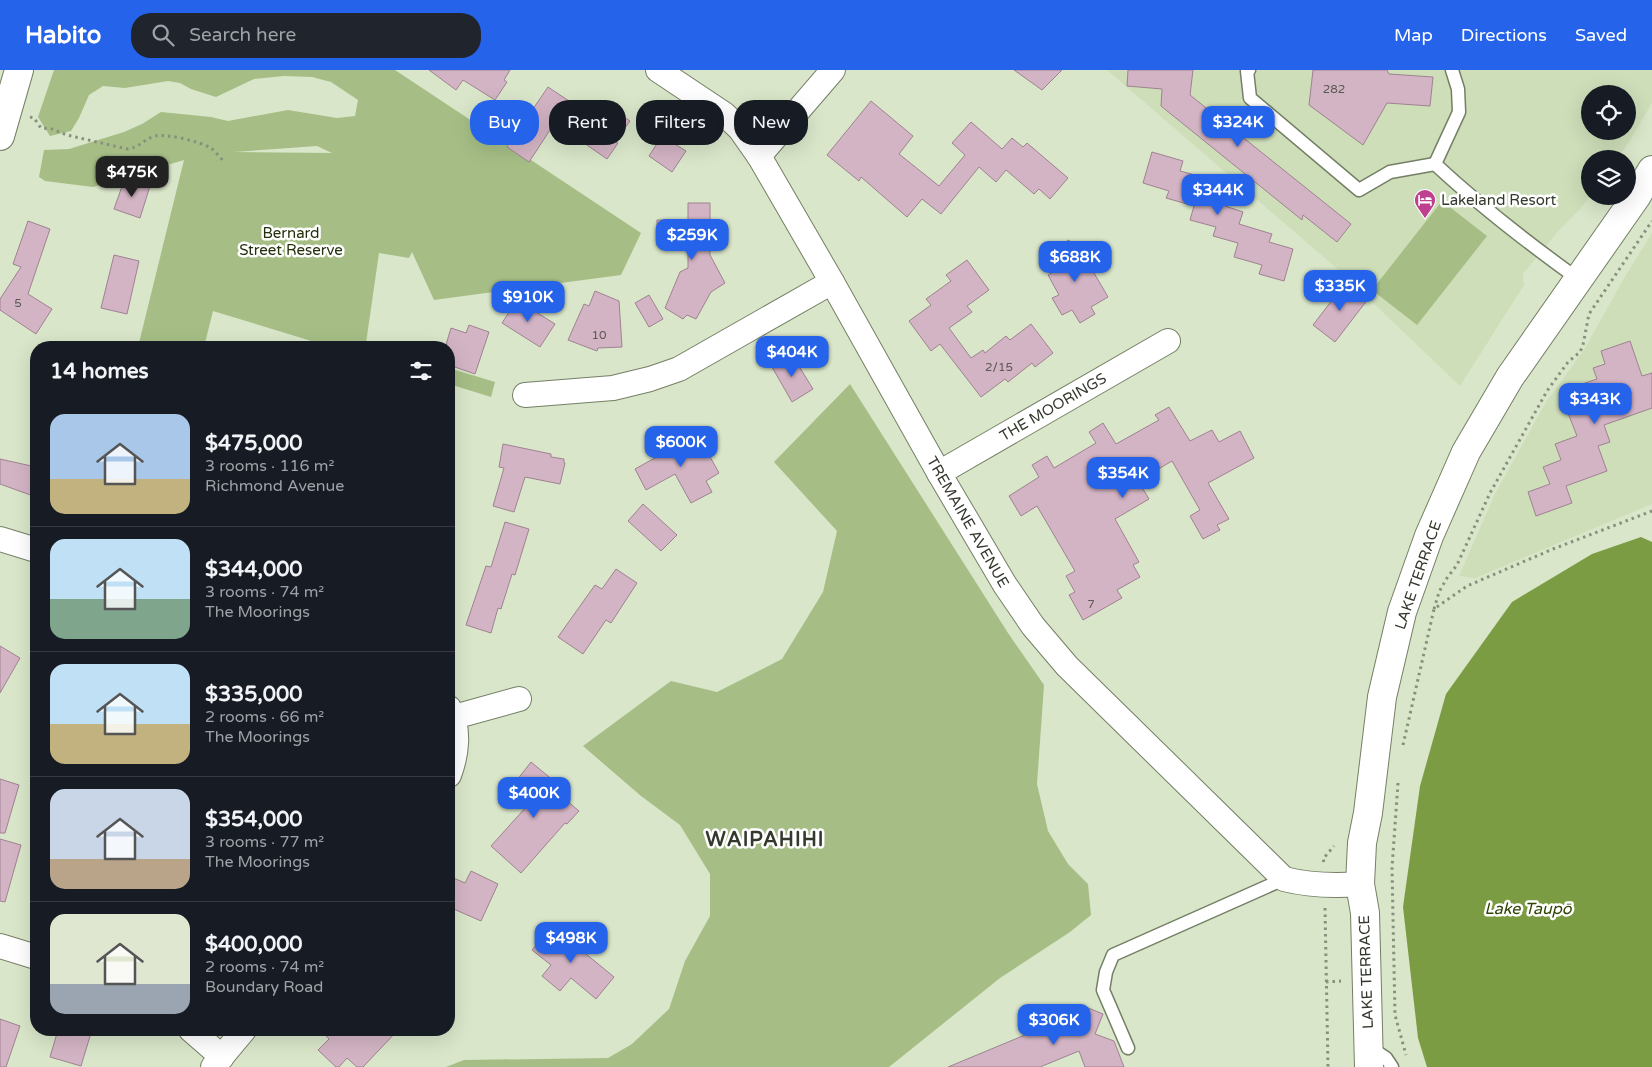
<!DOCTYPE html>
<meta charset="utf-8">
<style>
:root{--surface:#171b24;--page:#20242c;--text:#f1f3f6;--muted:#9ea1a6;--line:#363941;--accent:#2563eb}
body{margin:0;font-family:"Varela Round",sans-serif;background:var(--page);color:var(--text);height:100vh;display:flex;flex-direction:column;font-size:19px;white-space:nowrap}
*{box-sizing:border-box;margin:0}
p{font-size:16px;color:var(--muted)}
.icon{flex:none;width:28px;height:28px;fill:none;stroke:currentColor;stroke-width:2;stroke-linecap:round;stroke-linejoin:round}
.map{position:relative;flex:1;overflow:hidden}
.side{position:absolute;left:30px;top:271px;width:425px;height:695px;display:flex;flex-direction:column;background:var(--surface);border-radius:20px;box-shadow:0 5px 20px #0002}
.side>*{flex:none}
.top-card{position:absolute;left:470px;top:30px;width:475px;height:45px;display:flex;gap:10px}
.buttons{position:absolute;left:1581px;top:15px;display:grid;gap:10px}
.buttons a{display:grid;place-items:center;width:55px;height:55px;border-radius:50%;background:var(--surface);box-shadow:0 5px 20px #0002;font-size:25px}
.price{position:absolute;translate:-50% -42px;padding:0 11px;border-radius:10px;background:var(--accent);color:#fff;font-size:16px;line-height:32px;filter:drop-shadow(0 1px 2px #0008)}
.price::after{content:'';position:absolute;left:50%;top:30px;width:15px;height:11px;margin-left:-8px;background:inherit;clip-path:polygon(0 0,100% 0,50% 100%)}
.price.active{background:#222;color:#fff}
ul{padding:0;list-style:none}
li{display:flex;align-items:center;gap:15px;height:125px;padding:0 20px}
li+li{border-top:1px solid var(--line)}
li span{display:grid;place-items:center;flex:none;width:140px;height:100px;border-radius:15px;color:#555}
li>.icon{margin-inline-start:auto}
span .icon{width:60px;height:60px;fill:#fffc;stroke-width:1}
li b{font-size:21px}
h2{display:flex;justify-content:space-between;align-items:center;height:60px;padding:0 20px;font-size:21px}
.chip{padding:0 18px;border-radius:20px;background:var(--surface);box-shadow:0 5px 20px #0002;font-size:18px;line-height:45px}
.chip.active{background:var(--accent);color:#fff}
header{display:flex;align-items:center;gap:30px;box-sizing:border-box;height:70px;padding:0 25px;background:var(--accent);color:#fff}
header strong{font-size:24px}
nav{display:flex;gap:28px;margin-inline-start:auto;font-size:18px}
.search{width:350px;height:45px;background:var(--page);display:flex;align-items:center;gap:12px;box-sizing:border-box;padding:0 18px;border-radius:20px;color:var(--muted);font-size:19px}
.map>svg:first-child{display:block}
</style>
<header>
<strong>Habito</strong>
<div class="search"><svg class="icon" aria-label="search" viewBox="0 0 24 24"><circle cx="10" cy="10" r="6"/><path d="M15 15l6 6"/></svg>Search here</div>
<nav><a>Map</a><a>Directions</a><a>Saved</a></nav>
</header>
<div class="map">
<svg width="1652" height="997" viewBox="0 0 1652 997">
<rect width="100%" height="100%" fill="#d9e6c9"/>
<g fill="#cedeb9" fill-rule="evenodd">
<path d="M1107 0H1652V33L1629 72 1617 89H1590V126L1580 139 1559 160 1523 204 1524 215 1460 316 1342 203ZM1590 24H1628V61H1590Z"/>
<path d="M1652 163V434L1475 508 1459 506 1495 424 1546 332 1584 280 1623 210Z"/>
</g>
<g fill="#a6be86" fill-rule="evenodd">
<path d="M54 0H395L641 163 621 205 434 230 412 182 409 188 379 183 366 273 378 277H331L213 241 204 277H138L184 90 93 117 45 111 39 107 44 80 69 79 124 62 142 54 161 42 211 47 228 51 288 40 337 48 355 46 358 30 331 12 312 7 284 6 254 9 216 27 191 19 180 13 168 11 125 18 103 16 89 25 79 48 71 61 50 66 38 47ZM317 76 332 83 234 82Z"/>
<path d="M1442 131 1487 166 1417 255 1372 220Z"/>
<path d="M449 298 495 312 491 327 449 314Z"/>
<path d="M850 314 1008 563 1044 615 1037 714 1048 761 1068 794 1088 814 1091 845 1070 862 1000 908 889 997H446L464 990 608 988 632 974 669 939 685 891 710 846V804L680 755 641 726 583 676 671 611 717 622 782 589 823 522 837 461 774 392Z"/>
</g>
<path fill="#7b9c43" d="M1641 467 1652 472V997H1427L1418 968 1403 837 1420 716 1446 624 1512 532 1592 484Z"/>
<g fill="#d3b4c4" stroke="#9f8291">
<path d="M429 0H510L504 10 507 12 495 30 463 10 456 20Z"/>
<path d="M1014 0H1062L1042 20Z"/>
<path d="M1128 0H1193L1190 25 1351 154 1337 172 1303 145 1302 150 1161 36 1162 19 1127 16Z"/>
<path d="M1313 0H1387L1389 4 1433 7 1430 36 1387 33 1363 75 1309 35Z"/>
<path d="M548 17 569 31 529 92 507 77Z"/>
<path d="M871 31 913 66 899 84 939 116 965 85 952 73 971 52 1002 79 1012 68 1023 77 1027 73 1068 108 1050 129 1039 119 1034 124 1006 100 996 112 979 97 941 144 922 129 907 147 861 107 859 111 827 85Z"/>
<path d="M609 37 630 51 615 72 618 73 607 89 584 73Z"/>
<path d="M662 66 686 81 672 102 649 86Z"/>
<path d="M1152 82 1183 91 1180 101 1199 106 1195 118 1227 128 1225 136 1243 142 1239 154 1272 164 1269 172 1293 179 1284 211 1259 204 1262 195 1234 187 1238 173 1213 166 1216 157 1190 150 1194 136 1166 128 1169 121 1143 113Z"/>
<path d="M125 108 150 116 140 148 114 139Z"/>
<path d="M688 133H710V185L725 213 711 222 696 249 687 245 683 249 665 238 680 202 688 198V169H657V150H688Z"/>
<path d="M28 151 50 159 28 224 52 239 36 264 0 240V229L21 197 13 194Z"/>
<path d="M1069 170 1078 187 1083 184 1108 227 1091 237 1095 244 1080 253 1072 240 1062 245 1052 228 1059 225 1048 205 1057 200 1047 182Z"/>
<path d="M114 185 139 191 127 244 101 238Z"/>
<path d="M967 190 989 220 967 236 972 242 949 258 971 288 983 280 985 283 1006 266 1010 270 1031 254 1053 283 1035 297 1032 293 1008 312 1005 309 981 327 940 274 931 281 909 251 931 235 926 229 951 211 946 205Z"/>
<path d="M1346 212 1368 229 1335 272 1313 255Z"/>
<path d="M595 221 619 231 622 277 598 278 597 281 568 270 584 234 589 236Z"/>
<path d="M649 225 663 249 649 257 635 233Z"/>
<path d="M517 230 555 254 540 277 502 253Z"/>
<path d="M469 255 489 262 475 304 449 295V278H445L451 258 466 263Z"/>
<path d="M1630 271 1642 306 1652 303V338L1604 355 1610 372 1598 376 1607 401 1566 416 1572 433 1536 446 1528 422 1550 414 1543 397 1561 390 1555 374 1577 366 1568 343 1580 339 1576 329 1586 325 1582 314 1597 309 1593 298 1605 294 1601 281Z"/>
<path d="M792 285 813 319 792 332 772 297Z"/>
<path d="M1169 337 1190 371 1212 360 1219 372 1240 361 1254 388 1208 413 1229 449 1217 455 1220 460 1203 469 1190 446 1200 440 1172 391 1138 411 1149 429 1115 449 1139 492 1133 495 1140 507 1117 520 1122 528 1083 550 1069 525 1075 522 1066 506 1075 501 1037 436 1021 446 1009 426 1039 407 1032 395 1047 386 1054 398 1096 373 1089 362 1103 353 1116 374 1159 350 1155 345Z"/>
<path d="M691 361 705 387 709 385 719 403 706 411 712 422 691 433 675 404 646 420 635 399 671 379 668 374Z"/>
<path d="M503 374 551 384V387L564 389V393H565L560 414 525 407 514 442 493 436 504 398 499 397Z"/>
<path d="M0 389 36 397V427L0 414Z"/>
<path d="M643 434 677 465 661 481 628 451Z"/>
<path d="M505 452 529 459 515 505 512 504 501 539 498 538 491 563 466 555 486 496 491 497Z"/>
<path d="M616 499 637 513 611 553 606 550 583 584 558 567 595 515 602 519Z"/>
<path d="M0 576 20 588 0 623Z"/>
<path d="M531 692 560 716 556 722 579 741 567 754 565 753 521 803 491 776 527 736 516 727 524 716 517 710Z"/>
<path d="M0 709 19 715 5 763H0Z"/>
<path d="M0 769 21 775 5 832 0 831Z"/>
<path d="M471 801 498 814 481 851 449 837V806L465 813Z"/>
<path d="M552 856 614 907 596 929 571 908 560 921 542 906 551 895 532 880Z"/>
<path d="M1081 935 1103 944 1095 964 1114 971 1124 997H1085L1079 981 1040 997H948L1061 950 1073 955Z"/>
<path d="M0 949 20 956 6 997H0Z"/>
<path d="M58 960H81L91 963 81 996 50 987Z"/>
<path d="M320 960H398L363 997H357L347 988 339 997H336L318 980 329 969Z"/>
</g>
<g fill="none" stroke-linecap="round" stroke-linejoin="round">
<g stroke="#747f65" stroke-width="15">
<g id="service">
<path d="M1249 0 1247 1 1250 28 1359 120 1390 102 1435 94"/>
<path d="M1435 94C1479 135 1528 173 1578 209"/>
<path d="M1435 94 1459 42 1458 19 1452 0"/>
<path d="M1368 976 1386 988 1392 997"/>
<path d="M1128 978 1103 920 1106 902 1113 885 1284 809"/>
</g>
</g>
<g stroke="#747f65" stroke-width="26">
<g id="minor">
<path d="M658 0 724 44 740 59 759 86 832 212 939 403 1005 515 1033 556 1067 596 1284 809C1308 815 1334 816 1360 814"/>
<path d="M759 86 833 0"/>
<path d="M525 325 613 318 650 309 679 299 832 212"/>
<path d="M939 403 1168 271"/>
<path d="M0 469 36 480"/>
<path d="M449 638C460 659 457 684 449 705"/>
<path d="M454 647 519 629"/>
<path d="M0 876 36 887"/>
<path d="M191 960 222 987"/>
<path d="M213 997 244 960"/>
</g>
</g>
<g stroke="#747f65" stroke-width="30">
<path id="tertiary" d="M0 66 19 0"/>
</g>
<g stroke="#747f65" stroke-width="30">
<path id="secondary" d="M1369 997 1365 843 1360 814 1362 773 1368 743 1382 627 1402 542 1429 466 1466 382 1510 307 1636 127 1652 100"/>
</g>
<g stroke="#87907c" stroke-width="3" stroke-dasharray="2.5 4" stroke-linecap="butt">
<path d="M30 47 34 48 41 58 52 59 67 65 127 79C139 78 144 69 155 66 166 63 201 72 211 78 216 82 220 88 225 92"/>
<path d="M1434 539 1439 522 1447 508 1457 495 1490 423 1547 321 1568 292 1580 282 1583 275 1589 244 1652 151"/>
<path d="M1403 675 1434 539 1467 516 1553 479 1652 441"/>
<path d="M1398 713 1392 798 1395 945 1406 985"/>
<path d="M1324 792 1323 789 1334 776"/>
<path d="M1325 838 1328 997"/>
<path d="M1326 912 1341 911"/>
</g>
<use href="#service" stroke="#fff" stroke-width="12"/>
<use href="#minor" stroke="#fff" stroke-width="24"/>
<use href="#tertiary" stroke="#fff" stroke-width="28"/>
<use href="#secondary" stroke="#fff" stroke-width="28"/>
</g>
<defs>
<g id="hotel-pin" transform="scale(1.125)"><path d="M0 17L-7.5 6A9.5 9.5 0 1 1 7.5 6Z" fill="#be408e" stroke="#fff"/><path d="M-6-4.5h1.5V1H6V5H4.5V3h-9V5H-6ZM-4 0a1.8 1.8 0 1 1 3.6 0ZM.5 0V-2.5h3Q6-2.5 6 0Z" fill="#fff"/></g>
</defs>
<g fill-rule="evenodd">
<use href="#hotel-pin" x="1425" y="130"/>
</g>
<g text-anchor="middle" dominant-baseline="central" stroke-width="5" stroke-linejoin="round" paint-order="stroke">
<g font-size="12" fill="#5c5853">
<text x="1334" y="19">282</text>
<text x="18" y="233">5</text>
<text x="599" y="265">10</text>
<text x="999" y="297">2/15</text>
<text x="1091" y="534">7</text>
</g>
<g font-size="15" fill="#34392d" stroke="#fff" text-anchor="start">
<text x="1441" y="130">Lakeland Resort</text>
</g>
<g font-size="15" fill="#23300b" stroke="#fff">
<text x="291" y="163">Bernard<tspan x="291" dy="17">Street Reserve</tspan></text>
</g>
<g font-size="15" fill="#34392d" stroke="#fff">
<text transform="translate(1053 337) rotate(-30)">THE MOORINGS</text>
<text transform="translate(968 452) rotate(60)">TREMAINE AVENUE</text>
<text transform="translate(1418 505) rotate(-71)">LAKE TERRACE</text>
<text transform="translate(1366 902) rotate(-92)">LAKE TERRACE</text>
</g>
<g font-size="16" font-style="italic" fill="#2f4400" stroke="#fff">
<text x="1528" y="839">Lake Taupō</text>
</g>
<g font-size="20" font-weight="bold" letter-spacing="1" fill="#34392d" stroke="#fff">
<text x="765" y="770">WAIPAHIHI</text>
</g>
</g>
</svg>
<div class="buttons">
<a><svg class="icon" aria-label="locate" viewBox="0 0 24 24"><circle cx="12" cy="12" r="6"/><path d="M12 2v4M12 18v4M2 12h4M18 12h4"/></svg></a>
<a><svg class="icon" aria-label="layers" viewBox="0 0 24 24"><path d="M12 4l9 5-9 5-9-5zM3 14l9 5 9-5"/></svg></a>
</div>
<b class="price" style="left:1238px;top:78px">$324K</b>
<b class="price active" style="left:132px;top:128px">$475K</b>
<b class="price" style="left:1218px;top:146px">$344K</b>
<b class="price" style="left:692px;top:191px">$259K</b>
<b class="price" style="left:1075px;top:213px">$688K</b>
<b class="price" style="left:1340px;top:242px">$335K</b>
<b class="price" style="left:528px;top:253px">$910K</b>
<b class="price" style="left:792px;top:308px">$404K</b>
<b class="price" style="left:1595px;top:355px">$343K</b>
<b class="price" style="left:681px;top:398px">$600K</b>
<b class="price" style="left:1123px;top:429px">$354K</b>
<b class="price" style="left:534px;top:749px">$400K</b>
<b class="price" style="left:571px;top:894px">$498K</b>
<b class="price" style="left:1054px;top:976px">$306K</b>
<div class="top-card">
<a class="chip active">Buy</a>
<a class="chip">Rent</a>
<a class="chip">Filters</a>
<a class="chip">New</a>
</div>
<section class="side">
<h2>14 homes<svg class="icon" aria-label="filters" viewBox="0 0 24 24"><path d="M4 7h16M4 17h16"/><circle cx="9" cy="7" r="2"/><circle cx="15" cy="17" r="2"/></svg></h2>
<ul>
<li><span style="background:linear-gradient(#a9c7e8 65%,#c2b280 0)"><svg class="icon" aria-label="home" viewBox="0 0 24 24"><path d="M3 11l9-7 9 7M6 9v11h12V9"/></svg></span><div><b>$475,000</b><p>3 rooms · 116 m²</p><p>Richmond Avenue</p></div></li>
<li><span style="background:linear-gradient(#bfe0f5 60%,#7fa58c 0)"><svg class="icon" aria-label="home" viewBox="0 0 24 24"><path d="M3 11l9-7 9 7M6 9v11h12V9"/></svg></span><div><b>$344,000</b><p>3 rooms · 74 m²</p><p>The Moorings</p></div></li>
<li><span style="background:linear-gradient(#bfe0f5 60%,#c2b280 0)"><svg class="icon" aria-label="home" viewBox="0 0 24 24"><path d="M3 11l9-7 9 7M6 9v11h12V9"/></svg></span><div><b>$335,000</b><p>2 rooms · 66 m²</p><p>The Moorings</p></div></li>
<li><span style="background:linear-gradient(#c9d6e8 70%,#b9a48a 0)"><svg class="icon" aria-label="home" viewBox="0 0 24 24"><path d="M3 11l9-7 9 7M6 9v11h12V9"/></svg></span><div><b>$354,000</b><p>3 rooms · 77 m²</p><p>The Moorings</p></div></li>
<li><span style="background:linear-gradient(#dfe7d0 70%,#9aa5b1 0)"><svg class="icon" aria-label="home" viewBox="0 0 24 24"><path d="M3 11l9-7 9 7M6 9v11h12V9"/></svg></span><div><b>$400,000</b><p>2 rooms · 74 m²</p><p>Boundary Road</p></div></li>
</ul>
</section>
</div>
